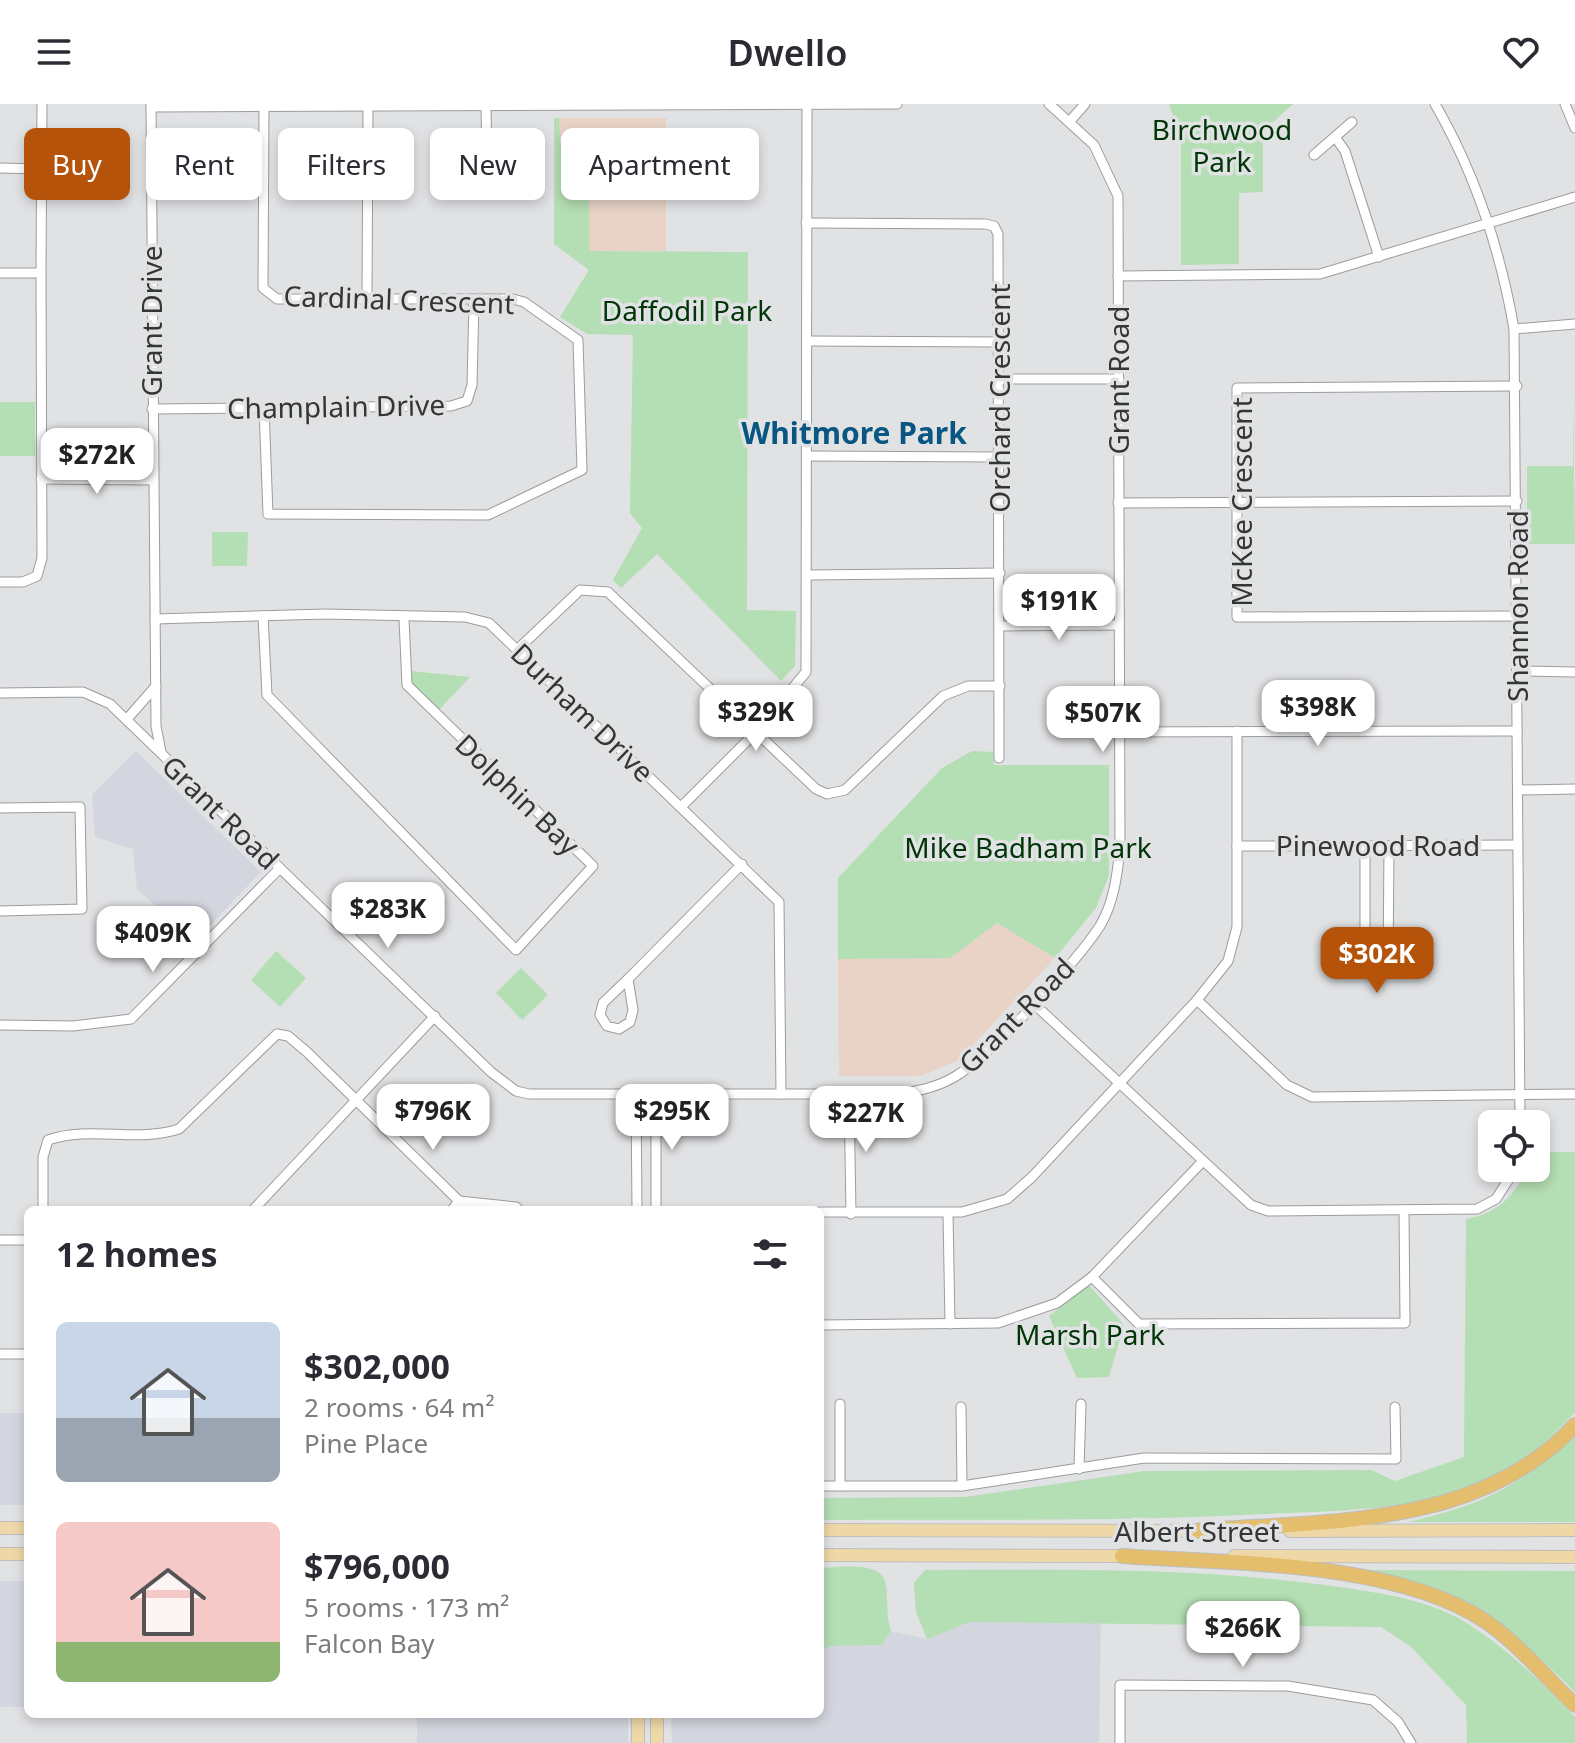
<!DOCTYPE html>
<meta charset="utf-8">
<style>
:root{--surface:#fff;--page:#f7f7f7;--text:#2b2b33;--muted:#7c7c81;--accent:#b45309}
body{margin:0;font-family:"Noto Sans",sans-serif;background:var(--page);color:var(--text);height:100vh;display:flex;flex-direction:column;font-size:30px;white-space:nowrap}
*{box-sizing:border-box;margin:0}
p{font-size:26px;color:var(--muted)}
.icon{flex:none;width:44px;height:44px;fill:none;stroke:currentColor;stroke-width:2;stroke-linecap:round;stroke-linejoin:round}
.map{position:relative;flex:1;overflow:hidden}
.side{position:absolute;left:24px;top:1102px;width:800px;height:512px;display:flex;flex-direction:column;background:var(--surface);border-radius:12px;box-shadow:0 4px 12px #0003}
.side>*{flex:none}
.top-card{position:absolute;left:24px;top:24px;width:800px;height:72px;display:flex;gap:16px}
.fabs{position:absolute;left:1478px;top:1006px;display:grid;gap:16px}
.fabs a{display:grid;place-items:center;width:72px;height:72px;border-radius:12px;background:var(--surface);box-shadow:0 4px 12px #0003;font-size:40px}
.price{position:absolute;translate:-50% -68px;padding:0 18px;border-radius:16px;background:#fff;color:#222;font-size:26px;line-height:52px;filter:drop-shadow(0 2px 4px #0008)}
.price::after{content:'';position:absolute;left:50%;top:48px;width:24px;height:18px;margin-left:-12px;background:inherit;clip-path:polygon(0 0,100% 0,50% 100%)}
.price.selected{background:var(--accent);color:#fff}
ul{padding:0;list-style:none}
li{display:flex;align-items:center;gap:24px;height:200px;padding:0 32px}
li span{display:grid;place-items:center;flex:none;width:224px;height:160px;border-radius:12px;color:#555}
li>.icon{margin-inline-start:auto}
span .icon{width:96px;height:96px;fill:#fffc;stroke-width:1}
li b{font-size:34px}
h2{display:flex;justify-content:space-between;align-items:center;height:96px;padding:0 32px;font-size:34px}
.tag{padding:0 28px;border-radius:12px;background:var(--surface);box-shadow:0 4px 12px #0003;font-size:28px;line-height:72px}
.tag.selected{background:var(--accent);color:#fff}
header{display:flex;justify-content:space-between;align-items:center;height:104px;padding:0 32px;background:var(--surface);font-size:36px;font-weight:600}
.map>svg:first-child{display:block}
</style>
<header><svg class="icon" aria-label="menu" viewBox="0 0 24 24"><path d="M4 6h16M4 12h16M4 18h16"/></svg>Dwello<svg class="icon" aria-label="heart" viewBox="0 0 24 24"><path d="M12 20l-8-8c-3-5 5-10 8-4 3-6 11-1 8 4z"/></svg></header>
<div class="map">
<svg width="1575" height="1639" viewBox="0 0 1575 1639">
<rect width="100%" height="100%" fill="#e1e2e4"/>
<g fill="#d4d6df">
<path d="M136 647 261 768 195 837 137 785 133 745 95 733 92 691Z"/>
<rect x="0" y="1309" width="28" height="92"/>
<rect x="0" y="1477" width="28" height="126"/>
<path d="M970 1518 1101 1519 1099 1639H672L671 1610H820V1546L831 1542 882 1541 891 1527 927 1535Z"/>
<rect x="417" y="1610" width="211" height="29"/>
</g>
<g fill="#e9d3c7">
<path d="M559 14H666V147H589V41H559Z"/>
<path d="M997 819 1055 854 959 956 921 972H839L838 855 950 854Z"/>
</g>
<g fill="#b4deb3">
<path d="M1169 0H1293L1263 27V88L1239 89V160L1181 161V34Z"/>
<path d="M554 14H559L560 41H589V147L748 148 747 506 796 507 795 562 781 577 657 450 621 484 613 476 642 424 630 409 633 231 587 230 560 213 589 166 554 140Z"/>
<path d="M1573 286 1575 440H1527V362H1573Z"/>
<rect x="0" y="298" width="35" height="54"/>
<path d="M212 428H248L247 462H212Z"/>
<path d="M411 567 470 573 439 606 411 579Z"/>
<path d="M972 647 993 648 994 661H1109V771L1096 804 1055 854 997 819 950 854 838 855V774L942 664Z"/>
<path d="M276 847 306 874 280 903 251 876Z"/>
<path d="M521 864 548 891 522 916 496 889Z"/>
<path d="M1536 1048H1575V1308C1544 1343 1507 1373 1462 1387 1397 1407 1331 1407 1264 1410 1116 1418 968 1415 820 1416V1394L965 1393 1145 1367 1371 1366 1395 1377 1464 1353 1466 1115C1495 1110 1516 1092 1527 1064H1536Z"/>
<path d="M1089 1181 1124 1221 1109 1273 1077 1274 1049 1212Z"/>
<path d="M1575 1333V1418H1408C1483 1401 1517 1383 1575 1333Z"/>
<path d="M820 1464C837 1464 878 1456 885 1477 889 1491 885 1509 891 1527L882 1541 832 1542 820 1546Z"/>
<path d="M925 1466C1059 1466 1192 1463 1325 1481 1372 1488 1423 1493 1465 1518 1507 1544 1541 1578 1575 1613V1639H1467L1466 1601 1410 1542 1381 1523 970 1518 927 1535 916 1508 914 1479Z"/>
<path d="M1356 1466 1575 1467V1588C1504 1518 1458 1480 1356 1466Z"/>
</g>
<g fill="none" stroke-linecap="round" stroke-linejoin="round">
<g stroke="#9b9c9e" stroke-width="11">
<g id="minor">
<path d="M151 0 156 622 161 648"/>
<path d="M1435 0C1476 71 1500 144 1514 225L1520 1020"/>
<path d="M1565 0 1575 24"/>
<path d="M151 3 897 0"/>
<path d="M264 3 263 184 277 195H513L524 198 578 236 582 366 488 411 268 410 264 304"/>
<path d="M486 3 487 54 474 78C478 92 489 94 501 85V75L487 54"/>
<path d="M1070 17 1085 0"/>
<path d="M1335 33 1345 47 1379 153"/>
<path d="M1314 51 1352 18"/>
<path d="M0 64 42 65"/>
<path d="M806 119 985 120 994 122 998 130 999 654"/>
<path d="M0 169H41L42 454 37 472 23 478H0"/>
<path d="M41 169 42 0"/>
<path d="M1118 172 1320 170 1575 93"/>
<path d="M367 195 368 3"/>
<path d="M1514 225 1575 220"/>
<path d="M807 237 999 238"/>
<path d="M999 275H1118"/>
<path d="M1517 282 1237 284V513L1517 512"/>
<path d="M152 305 451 302 467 297 472 281 474 197"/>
<path d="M807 352 999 353"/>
<path d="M41 375 153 376"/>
<path d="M1118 399 1517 397"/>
<path d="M807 471 1000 469"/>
<path d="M263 512 267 591 516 846 593 762 407 581 404 515"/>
<path d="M155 515 325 510 465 513 489 519 779 798 781 990"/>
<path d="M1000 522 1118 521"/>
<path d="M518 545 580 486 608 488 816 685 827 690 845 686 943 592 968 582H1000"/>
<path d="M1518 567 1575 568"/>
<path d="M0 589 83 588 110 600 491 968 516 987 529 990H898C919 987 938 983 956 972 991 951 1077 857 1100 822 1114 798 1117 772 1120 745L1118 92 1094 41 1049 0"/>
<path d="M127 615 156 582"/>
<path d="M1119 628 1517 627"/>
<path d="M1518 686 1575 685"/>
<path d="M682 702 757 627 806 568 807 2"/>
<path d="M0 704 80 703 82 805 0 807"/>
<path d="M1237 742 1518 741"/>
<path d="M1365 742V860L1366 866 1375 875 1388 865 1389 742"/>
<path d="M628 875 742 760"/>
<path d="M628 875 633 906 630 918 619 925 607 922 600 911 603 899Z"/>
<path d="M1197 896 1287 981 1312 993 1575 990"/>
<path d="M1033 899 1251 1101 1268 1107 1477 1105 1496 1095 1516 1064"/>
<path d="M0 921 73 922 131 915 280 764"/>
<path d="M636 990 637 1106"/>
<path d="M656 990V1106"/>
<path d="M849 990 851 1110"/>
<path d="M459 1097 516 1103 519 1106"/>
<path d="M43 1106V1053L48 1036C90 1021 137 1039 179 1025L277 930 288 932 307 948 459 1097 452 1106"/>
<path d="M253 1106 435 912"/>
<path d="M820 1108H962L1007 1095 1032 1073 1197 896 1228 857 1237 823V627"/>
<path d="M948 1109 950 1220"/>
<path d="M0 1136H28"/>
<path d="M1092 1173 1139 1220 1405 1219 1404 1106"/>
<path d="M820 1221 998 1219 1057 1199 1092 1173 1202 1058"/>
<path d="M0 1250H28"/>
<path d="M840 1300V1382"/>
<path d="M961 1303 962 1382"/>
<path d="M1079 1365 1081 1300"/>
<path d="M820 1382H962L1144 1354 1396 1355 1395 1303"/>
<path d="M1120 1639V1581L1288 1582 1373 1596 1398 1618 1411 1639"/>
</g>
</g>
<g stroke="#bebebe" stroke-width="14">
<g id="major">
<path d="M0 1424H28"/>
<path d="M820 1426 1204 1427"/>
<path d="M1290 1427 1575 1426"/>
<path d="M0 1450H28"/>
<path d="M820 1451 1132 1452"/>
<path d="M1234 1452 1575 1453"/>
<path d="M638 1610V1639"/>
<path d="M657 1610V1639"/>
</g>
</g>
<g stroke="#bebebe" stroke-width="16">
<g id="highway">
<path d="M1195 1427C1325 1416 1479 1425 1575 1321"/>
<path d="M1122 1452C1230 1460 1393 1456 1485 1517 1518 1539 1546 1574 1575 1601"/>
</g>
</g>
<use href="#minor" stroke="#fff" stroke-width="9"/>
<use href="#major" stroke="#efd8a7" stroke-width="12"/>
<use href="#highway" stroke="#e4be6c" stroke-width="14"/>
</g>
<g text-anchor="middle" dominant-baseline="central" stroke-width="7" stroke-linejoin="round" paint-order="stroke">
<g font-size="28" fill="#003607" stroke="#e1e2e4">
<text x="1222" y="25">Birchwood<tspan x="1222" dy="32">Park</tspan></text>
<text x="687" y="206">Daffodil Park</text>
<text x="1028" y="743">Mike Badham Park</text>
<text x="1090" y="1230">Marsh Park</text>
</g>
<g font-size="28" fill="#343535" stroke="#e1e2e4">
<text transform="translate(399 195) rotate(2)">Cardinal Crescent</text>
<text transform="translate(151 217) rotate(-90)">Grant Drive</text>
<text transform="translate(1118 276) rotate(-90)">Grant Road</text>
<text transform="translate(999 294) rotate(-90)">Orchard Crescent</text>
<text transform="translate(336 302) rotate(-1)">Champlain Drive</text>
<text transform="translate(1241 398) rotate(-90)">McKee Crescent</text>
<text transform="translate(1517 502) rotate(-90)">Shannon Road</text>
<text transform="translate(583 608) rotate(44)">Durham Drive</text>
<text transform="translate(518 690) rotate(44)">Dolphin Bay</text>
<text transform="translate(221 708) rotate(44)">Grant Road</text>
<text x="1378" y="741">Pinewood Road</text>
<text transform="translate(1016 911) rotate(-45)">Grant Road</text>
<text x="1197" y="1427">Albert Street</text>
</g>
<g font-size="30" font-weight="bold" fill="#0a5683" stroke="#e1e2e4">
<text x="854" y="328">Whitmore Park</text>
</g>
</g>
</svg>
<div class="fabs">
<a><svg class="icon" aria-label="locate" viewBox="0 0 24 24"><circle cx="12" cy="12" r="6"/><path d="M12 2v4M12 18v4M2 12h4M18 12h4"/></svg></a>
</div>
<b class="price" style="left:97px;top:392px">$272K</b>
<b class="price" style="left:1059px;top:538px">$191K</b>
<b class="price" style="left:1318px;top:644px">$398K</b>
<b class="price" style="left:756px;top:649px">$329K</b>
<b class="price" style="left:1103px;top:650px">$507K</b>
<b class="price" style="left:388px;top:846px">$283K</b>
<b class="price" style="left:153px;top:870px">$409K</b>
<b class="price selected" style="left:1377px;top:891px">$302K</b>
<b class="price" style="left:433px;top:1048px">$796K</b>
<b class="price" style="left:672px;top:1048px">$295K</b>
<b class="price" style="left:866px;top:1050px">$227K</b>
<b class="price" style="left:1243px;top:1565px">$266K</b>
<div class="top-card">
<a class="tag selected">Buy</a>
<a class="tag">Rent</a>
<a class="tag">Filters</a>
<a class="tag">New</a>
<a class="tag">Apartment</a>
</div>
<section class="side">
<h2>12 homes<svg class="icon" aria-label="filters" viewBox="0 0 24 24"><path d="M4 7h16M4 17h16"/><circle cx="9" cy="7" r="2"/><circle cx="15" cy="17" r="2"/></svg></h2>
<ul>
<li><span style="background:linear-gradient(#c9d6e8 60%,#9aa5b1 0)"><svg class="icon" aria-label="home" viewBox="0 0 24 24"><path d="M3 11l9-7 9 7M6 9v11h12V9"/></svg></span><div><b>$302,000</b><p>2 rooms · 64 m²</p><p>Pine Place</p></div></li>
<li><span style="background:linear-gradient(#f6c9c9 75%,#8fb573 0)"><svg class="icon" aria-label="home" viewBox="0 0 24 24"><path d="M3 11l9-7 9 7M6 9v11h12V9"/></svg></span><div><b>$796,000</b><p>5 rooms · 173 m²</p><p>Falcon Bay</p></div></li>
</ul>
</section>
</div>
